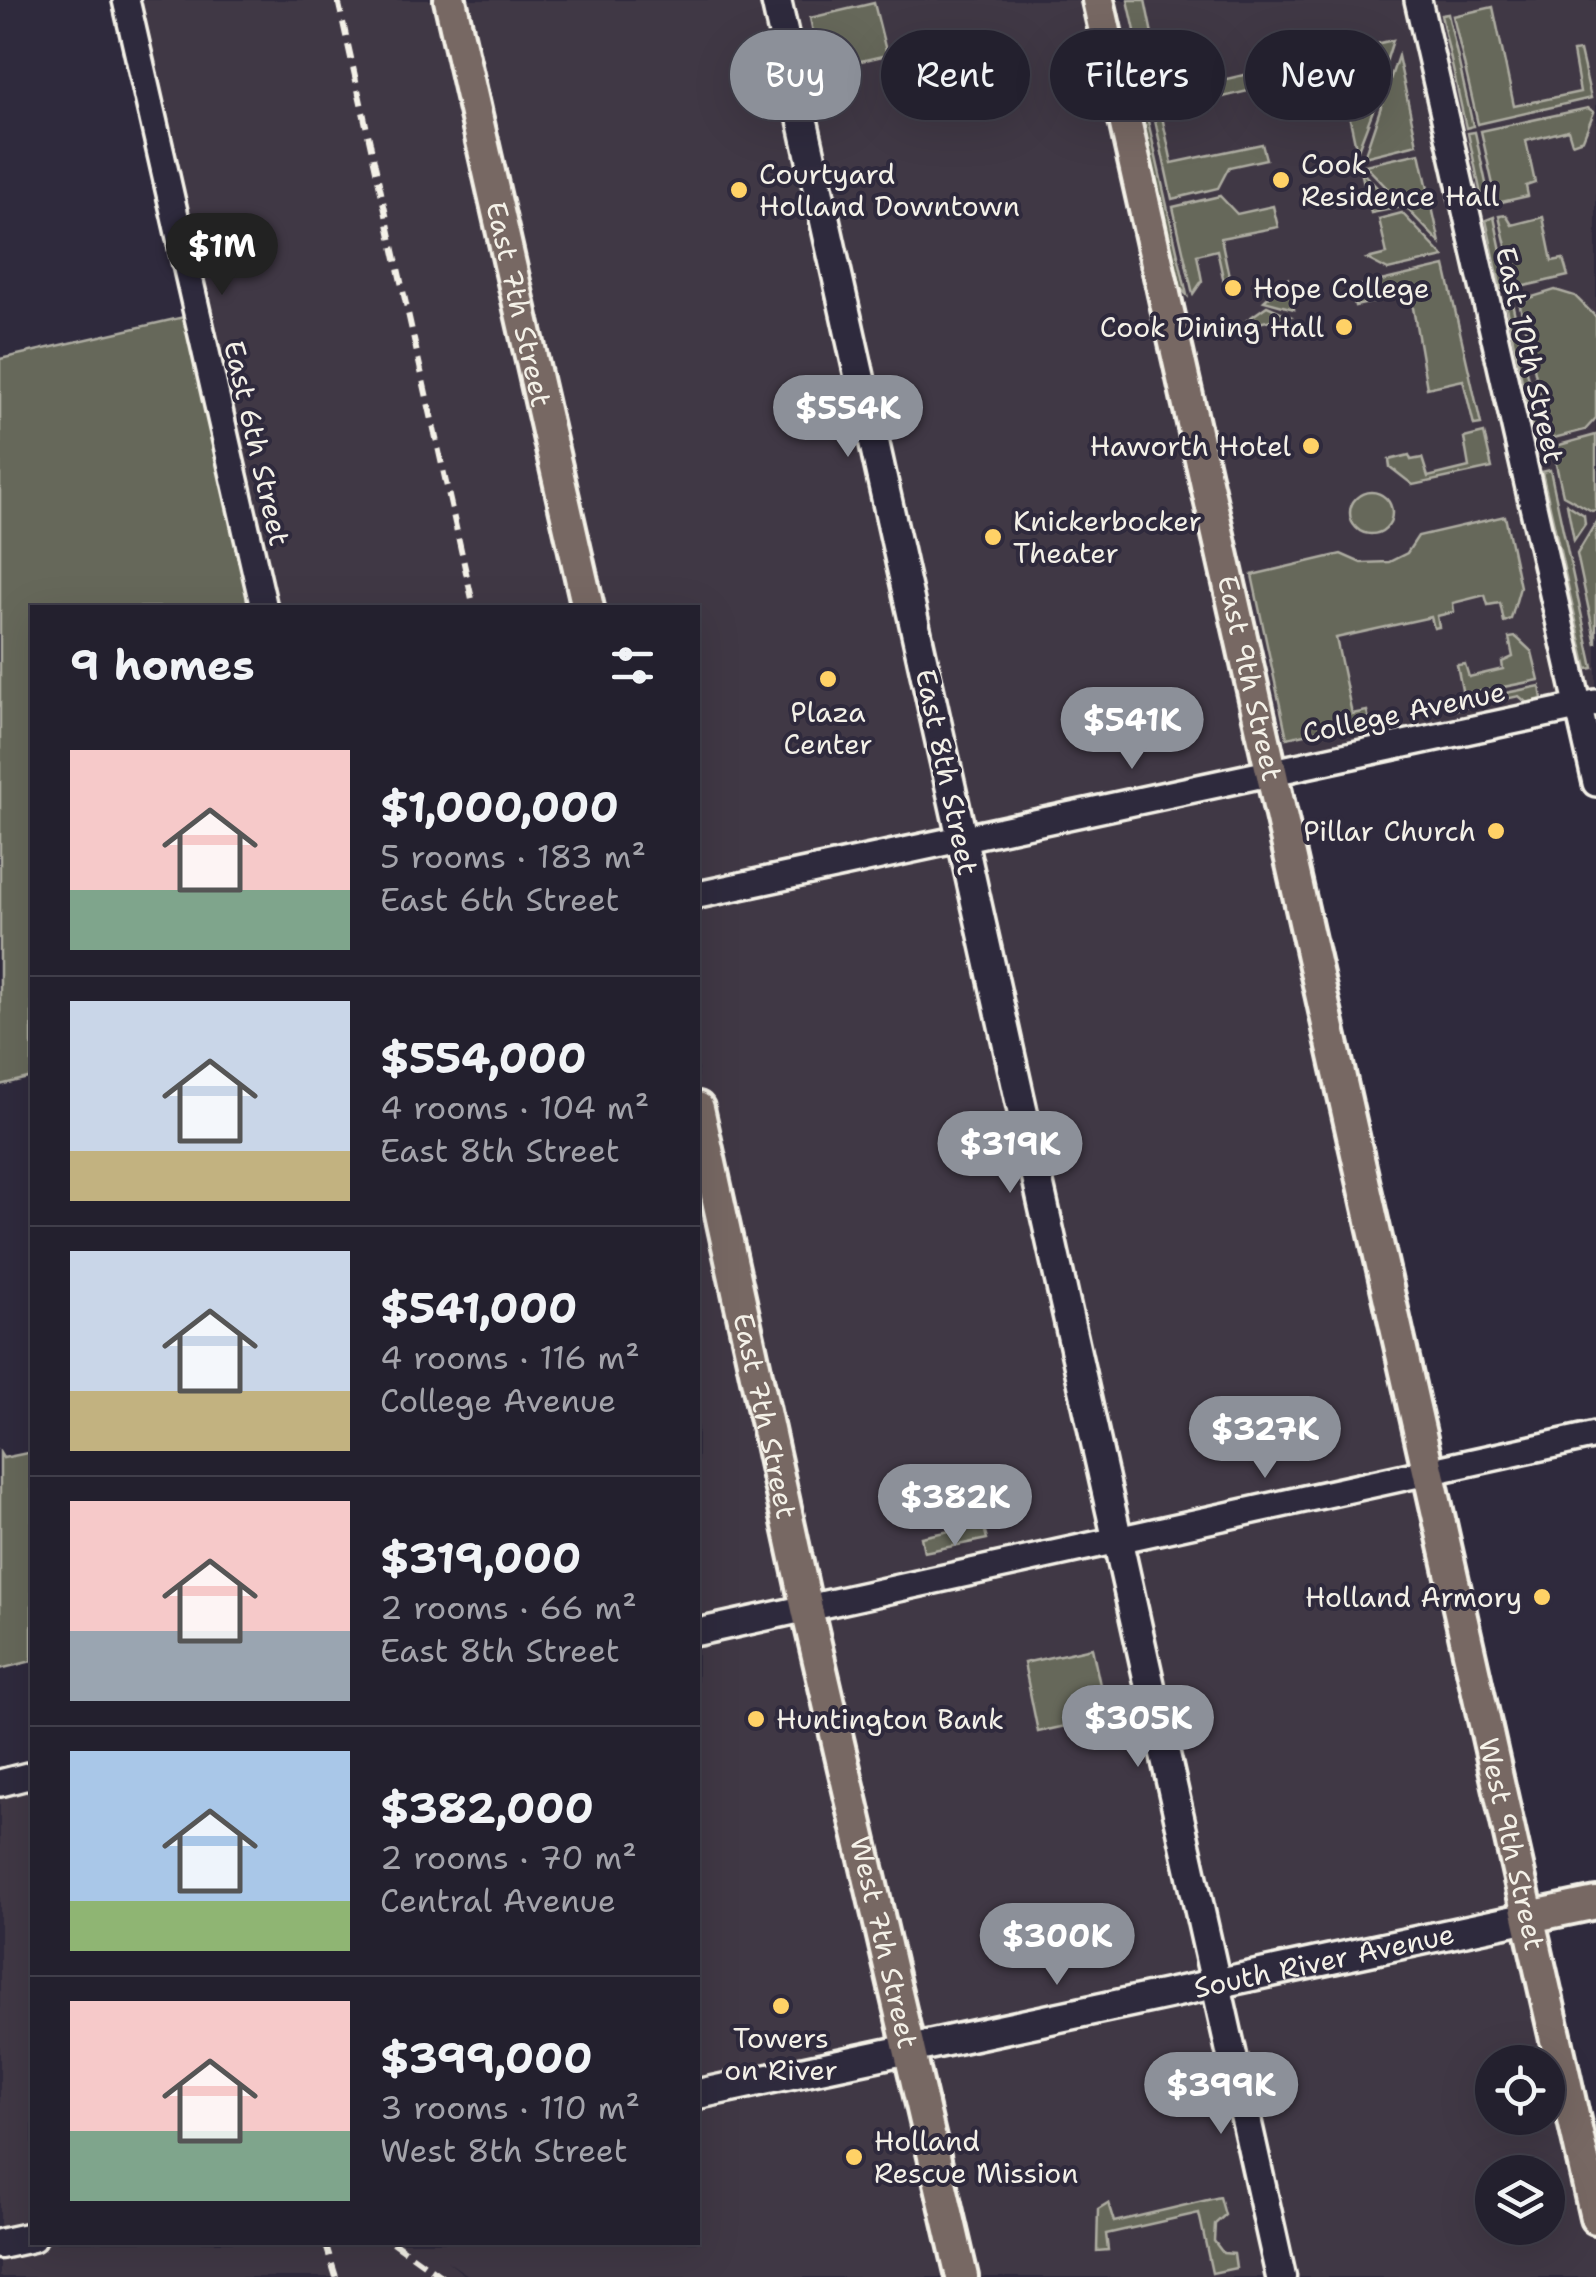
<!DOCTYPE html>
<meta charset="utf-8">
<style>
:root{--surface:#23202e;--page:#2f2d3a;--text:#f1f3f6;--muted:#a3a3aa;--line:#403e4a;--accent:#8c9099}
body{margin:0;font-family:"Shantell Sans",sans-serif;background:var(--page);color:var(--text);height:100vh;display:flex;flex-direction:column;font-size:38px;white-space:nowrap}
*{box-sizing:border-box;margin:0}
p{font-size:32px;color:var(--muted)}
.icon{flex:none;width:55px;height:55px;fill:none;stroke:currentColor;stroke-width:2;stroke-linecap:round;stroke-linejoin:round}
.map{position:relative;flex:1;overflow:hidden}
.side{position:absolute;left:30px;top:605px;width:670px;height:1640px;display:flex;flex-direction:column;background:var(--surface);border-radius:0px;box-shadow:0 10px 40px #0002,0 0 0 2px var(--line)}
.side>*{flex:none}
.banner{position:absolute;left:730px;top:30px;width:715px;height:90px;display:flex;gap:20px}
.buttons{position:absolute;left:1475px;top:2045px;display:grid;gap:20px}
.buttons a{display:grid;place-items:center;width:90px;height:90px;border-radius:50%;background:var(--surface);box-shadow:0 10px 40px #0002,0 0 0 2px var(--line);font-size:50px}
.price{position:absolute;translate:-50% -85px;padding:0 22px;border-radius:35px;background:var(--accent);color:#fff;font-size:32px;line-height:65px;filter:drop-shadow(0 2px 5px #0008)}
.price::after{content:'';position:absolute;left:50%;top:60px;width:30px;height:22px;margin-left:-15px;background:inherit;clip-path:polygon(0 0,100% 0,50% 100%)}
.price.on{background:#222;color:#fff}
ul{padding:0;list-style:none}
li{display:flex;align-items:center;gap:30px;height:250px;padding:0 40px}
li+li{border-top:2px solid var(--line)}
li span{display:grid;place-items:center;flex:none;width:280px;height:200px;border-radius:0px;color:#555}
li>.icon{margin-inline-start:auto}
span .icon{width:120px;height:120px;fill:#fffc;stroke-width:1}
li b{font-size:42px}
h2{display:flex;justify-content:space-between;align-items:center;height:120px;padding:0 40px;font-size:42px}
.tag{padding:0 35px;border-radius:45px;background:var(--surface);box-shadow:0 10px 40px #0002,0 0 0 2px var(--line);font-size:35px;line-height:90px}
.tag.on{background:var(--accent);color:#fff}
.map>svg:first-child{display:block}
</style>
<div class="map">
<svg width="1596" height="2277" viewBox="0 0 1596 2277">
<rect width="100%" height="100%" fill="#2f2a3d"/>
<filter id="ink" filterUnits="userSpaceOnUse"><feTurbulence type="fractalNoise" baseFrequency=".01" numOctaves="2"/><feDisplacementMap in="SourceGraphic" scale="20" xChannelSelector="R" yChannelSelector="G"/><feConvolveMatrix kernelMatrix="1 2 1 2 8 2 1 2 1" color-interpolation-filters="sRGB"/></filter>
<g filter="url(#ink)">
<path fill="#413845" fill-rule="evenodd" d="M126 0H1596V783L1579 707 1290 766 1231 506 1213 509 1596 2218V2277H471L447 2261 467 2277H0V1792L32 1784V2242H698V608L264 607ZM1492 2062H1548V2118H1492ZM1492 2172H1548V2228H1492Z"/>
<g fill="#66685a" stroke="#adaca1" stroke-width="2.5">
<path d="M1128 0H1145L1159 68 1172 66 1176 82 1148 88Z"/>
<path d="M874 3 887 55 821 70 810 18Z"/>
<path d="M1493 7 1514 106 1580 92 1573 52 1580 51 1591 98 1478 124 1453 16Z"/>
<path d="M1448 14 1473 126 1466 128 1441 15Z"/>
<path d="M1393 40 1375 97 1353 102 1343 68 1161 112 1172 163 1262 144 1266 159 1229 167 1218 188 1172 199 1150 97Z"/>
<path d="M1398 56 1417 144 1364 157Z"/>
<path d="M1143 99 1187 295 1178 286 1139 101Z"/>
<path d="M1375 105 1357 152 1348 110Z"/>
<path d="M1588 108 1594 112 1583 139 1572 143 1568 130 1526 141 1535 183 1526 186 1528 196 1497 203 1481 131Z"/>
<path d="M1475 132 1490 202 1483 204 1468 133Z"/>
<path d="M1420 153 1440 243 1365 165Z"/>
<path d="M1361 171 1397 208 1371 213Z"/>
<path d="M1220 196 1237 214 1273 206 1278 227 1221 238 1230 281 1224 282 1217 250 1197 255 1202 281 1193 294 1173 207Z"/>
<path d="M1402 213 1444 257 1388 270 1367 259 1387 254 1379 219Z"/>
<path d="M1506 215 1512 225 1543 217 1552 261 1563 259 1568 276 1516 288 1499 216Z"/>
<path d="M1494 217 1509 289H1501L1486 220Z"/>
<path d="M1445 266 1481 424 1474 425 1463 380 1427 388 1412 302 1407 303 1405 295 1355 306 1351 288Z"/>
<path d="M1288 279 1294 309 1264 301Z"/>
<path d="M1555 290 1575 296 1596 317V418L1585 430 1550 439 1519 301Z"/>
<path d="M1512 302 1542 440H1535L1506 308Z"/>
<path d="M1267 306 1290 316 1249 325 1247 320Z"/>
<path d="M197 314 264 607 32 608V1077L0 1085V359Z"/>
<path d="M1484 433 1492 468 1413 485 1390 467 1389 460 1409 455 1411 460 1422 458 1428 477 1469 467 1464 438Z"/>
<path d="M1596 435V510L1592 511 1563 495 1552 447Z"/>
<path d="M1550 470 1593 668 1587 669 1542 472Z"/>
<circle cx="1371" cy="513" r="21"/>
<path d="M1567 504 1584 515 1585 524 1574 540Z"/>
<path d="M1505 516 1520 587 1511 619 1504 622 1500 603 1488 605 1485 595 1453 603 1454 612 1437 616 1439 627 1434 628 1431 617 1336 638 1352 714 1367 711 1369 720 1287 738 1252 575 1341 554 1361 563 1389 562 1407 553 1418 536Z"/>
<path d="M1596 522V644L1577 554Z"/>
<path d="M1516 637 1532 652 1539 680 1463 695 1457 665 1465 664 1469 677 1503 669 1502 662 1513 657 1509 638Z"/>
<path d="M1540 686 1542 699 1527 703 1519 696 1453 710 1452 704Z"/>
<path d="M32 1452V1661L0 1669V1453L3 1458Z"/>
<path d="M983 1524 987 1539 924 1552 921 1537Z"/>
<path d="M1092 1648 1107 1717 1038 1732 1024 1663Z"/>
<path d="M1220 2197 1225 2215 1215 2224 1214 2241 1223 2253 1234 2254 1236 2268 1212 2273 1199 2213 1106 2234 1108 2250 1097 2251 1098 2209 1108 2203 1114 2222Z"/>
</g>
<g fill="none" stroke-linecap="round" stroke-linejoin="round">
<g stroke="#f4f1e8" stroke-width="32">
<g id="tertiary">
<path d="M126 0 264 608"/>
<path d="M1418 0 1596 783"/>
<path d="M698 895 1596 703"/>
<path d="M698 1632 1596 1435"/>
<path d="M0 1783 32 1775"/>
</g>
</g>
<g stroke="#f4f1e8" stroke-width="35">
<g id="secondary">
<path d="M776 0 1281 2277"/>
<path id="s1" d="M698 2094 1529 1917"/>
<path d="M0 2244 32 2237"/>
</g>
</g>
<g stroke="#f4f1e8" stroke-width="38">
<g id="primary">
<path id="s2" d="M450 0 588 608"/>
<path id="s3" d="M1098 0 1596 2218"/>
<path id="s4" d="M698 1108 807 1609 962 2277"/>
<path d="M1529 1917 1596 1903"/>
</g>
</g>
<use href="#tertiary" stroke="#2f2a3d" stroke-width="25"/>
<use href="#secondary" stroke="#2f2a3d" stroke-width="28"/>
<use href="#primary" stroke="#776864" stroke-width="30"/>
<g stroke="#f4f1e8" stroke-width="6" stroke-dasharray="15 8" stroke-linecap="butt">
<path d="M338 0 474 608"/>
<path d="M325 2242 336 2277"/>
<path d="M393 2242 442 2277"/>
</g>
</g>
</g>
<g fill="#ffd166" stroke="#2f2a3d" stroke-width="4">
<circle cx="1281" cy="180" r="10"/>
<circle cx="739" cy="190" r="10"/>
<circle cx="1233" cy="288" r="10"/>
<circle cx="1344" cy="327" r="10"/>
<circle cx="1311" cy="446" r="10"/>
<circle cx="993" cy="537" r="10"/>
<circle cx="828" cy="679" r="10"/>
<circle cx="1496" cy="831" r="10"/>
<circle cx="1542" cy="1597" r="10"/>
<circle cx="756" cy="1719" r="10"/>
<circle cx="781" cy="2006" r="10"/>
<circle cx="854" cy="2157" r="10"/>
</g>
<g text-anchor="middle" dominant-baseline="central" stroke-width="8" stroke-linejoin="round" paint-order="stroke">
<g font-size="28" fill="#f4f1e8" stroke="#2f2a3d" text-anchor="start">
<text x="1301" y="164">Cook<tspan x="1301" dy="32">Residence Hall</tspan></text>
<text x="759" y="174">Courtyard<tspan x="759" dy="32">Holland Downtown</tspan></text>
<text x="1253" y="288">Hope College</text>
<text x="1324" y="327" text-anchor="end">Cook Dining Hall</text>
<text x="1291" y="446" text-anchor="end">Haworth Hotel</text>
<text x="1013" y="521">Knickerbocker<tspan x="1013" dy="32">Theater</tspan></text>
<text x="828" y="712" text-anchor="middle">Plaza<tspan x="828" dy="32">Center</tspan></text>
<text x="1476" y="831" text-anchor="end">Pillar Church</text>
<text x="1522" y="1597" text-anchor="end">Holland Armory</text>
<text x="776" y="1719">Huntington Bank</text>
<text x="781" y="2038" text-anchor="middle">Towers<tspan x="781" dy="32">on River</tspan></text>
<text x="874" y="2141">Holland<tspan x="874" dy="32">Rescue Mission</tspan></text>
</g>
<g font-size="28" fill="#f4f1e8" stroke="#2f2a3d">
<text stroke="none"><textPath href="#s2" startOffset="312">East 7th Street</textPath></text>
<text transform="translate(1530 355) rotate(77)">East 10th Street</text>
<text transform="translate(257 443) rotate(77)">East 6th Street</text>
<text stroke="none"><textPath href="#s3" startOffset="695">East 9th Street</textPath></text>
<text transform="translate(1404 712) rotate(-12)">College Avenue</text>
<text transform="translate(947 772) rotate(78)">East 8th Street</text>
<text stroke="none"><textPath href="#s4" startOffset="315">East 7th Street</textPath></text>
<text stroke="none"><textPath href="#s3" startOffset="1890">West 9th Street</textPath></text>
<text stroke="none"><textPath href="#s4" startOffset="855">West 7th Street</textPath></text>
<text stroke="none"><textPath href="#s1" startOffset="640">South River Avenue</textPath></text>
</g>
</g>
</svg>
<div class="buttons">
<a><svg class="icon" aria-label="locate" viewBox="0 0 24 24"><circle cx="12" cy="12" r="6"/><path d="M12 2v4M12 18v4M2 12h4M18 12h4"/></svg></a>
<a><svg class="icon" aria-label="layers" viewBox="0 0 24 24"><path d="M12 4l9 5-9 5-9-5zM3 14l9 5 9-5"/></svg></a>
</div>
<b class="price on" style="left:222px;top:298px">$1M</b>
<b class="price" style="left:848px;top:460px">$554K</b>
<b class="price" style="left:1132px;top:772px">$541K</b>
<b class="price" style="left:1010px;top:1196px">$319K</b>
<b class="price" style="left:1265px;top:1481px">$327K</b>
<b class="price" style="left:955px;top:1549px">$382K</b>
<b class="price" style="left:1138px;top:1770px">$305K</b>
<b class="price" style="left:1057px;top:1988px">$300K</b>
<b class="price" style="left:1221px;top:2137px">$399K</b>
<div class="banner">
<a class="tag on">Buy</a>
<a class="tag">Rent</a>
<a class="tag">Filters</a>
<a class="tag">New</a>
</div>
<section class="side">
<h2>9 homes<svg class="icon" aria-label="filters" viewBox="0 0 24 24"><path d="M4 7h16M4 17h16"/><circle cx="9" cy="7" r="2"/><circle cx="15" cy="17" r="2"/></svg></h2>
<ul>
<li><span style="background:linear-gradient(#f6c9c9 70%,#7fa58c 0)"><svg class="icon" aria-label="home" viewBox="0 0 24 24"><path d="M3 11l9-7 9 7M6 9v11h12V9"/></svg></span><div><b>$1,000,000</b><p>5 rooms · 183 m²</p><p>East 6th Street</p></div></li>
<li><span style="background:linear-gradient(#c9d6e8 75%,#c2b280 0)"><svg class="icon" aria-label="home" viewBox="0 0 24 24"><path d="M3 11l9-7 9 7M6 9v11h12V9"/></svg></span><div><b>$554,000</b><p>4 rooms · 104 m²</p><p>East 8th Street</p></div></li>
<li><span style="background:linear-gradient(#c9d6e8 70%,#c2b280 0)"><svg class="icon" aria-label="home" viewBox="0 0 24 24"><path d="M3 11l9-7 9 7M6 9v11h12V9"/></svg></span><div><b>$541,000</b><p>4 rooms · 116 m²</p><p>College Avenue</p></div></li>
<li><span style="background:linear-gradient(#f6c9c9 65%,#9aa5b1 0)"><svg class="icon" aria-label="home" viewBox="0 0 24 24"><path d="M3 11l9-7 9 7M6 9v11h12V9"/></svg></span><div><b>$319,000</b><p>2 rooms · 66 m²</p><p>East 8th Street</p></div></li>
<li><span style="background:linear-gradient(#a9c7e8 75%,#8fb573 0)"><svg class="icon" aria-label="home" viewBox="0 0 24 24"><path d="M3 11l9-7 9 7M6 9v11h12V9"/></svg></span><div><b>$382,000</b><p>2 rooms · 70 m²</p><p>Central Avenue</p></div></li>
<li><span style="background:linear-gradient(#f6c9c9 65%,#7fa58c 0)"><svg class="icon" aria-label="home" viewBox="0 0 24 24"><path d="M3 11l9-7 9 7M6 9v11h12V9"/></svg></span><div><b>$399,000</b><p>3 rooms · 110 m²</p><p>West 8th Street</p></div></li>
</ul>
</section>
</div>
